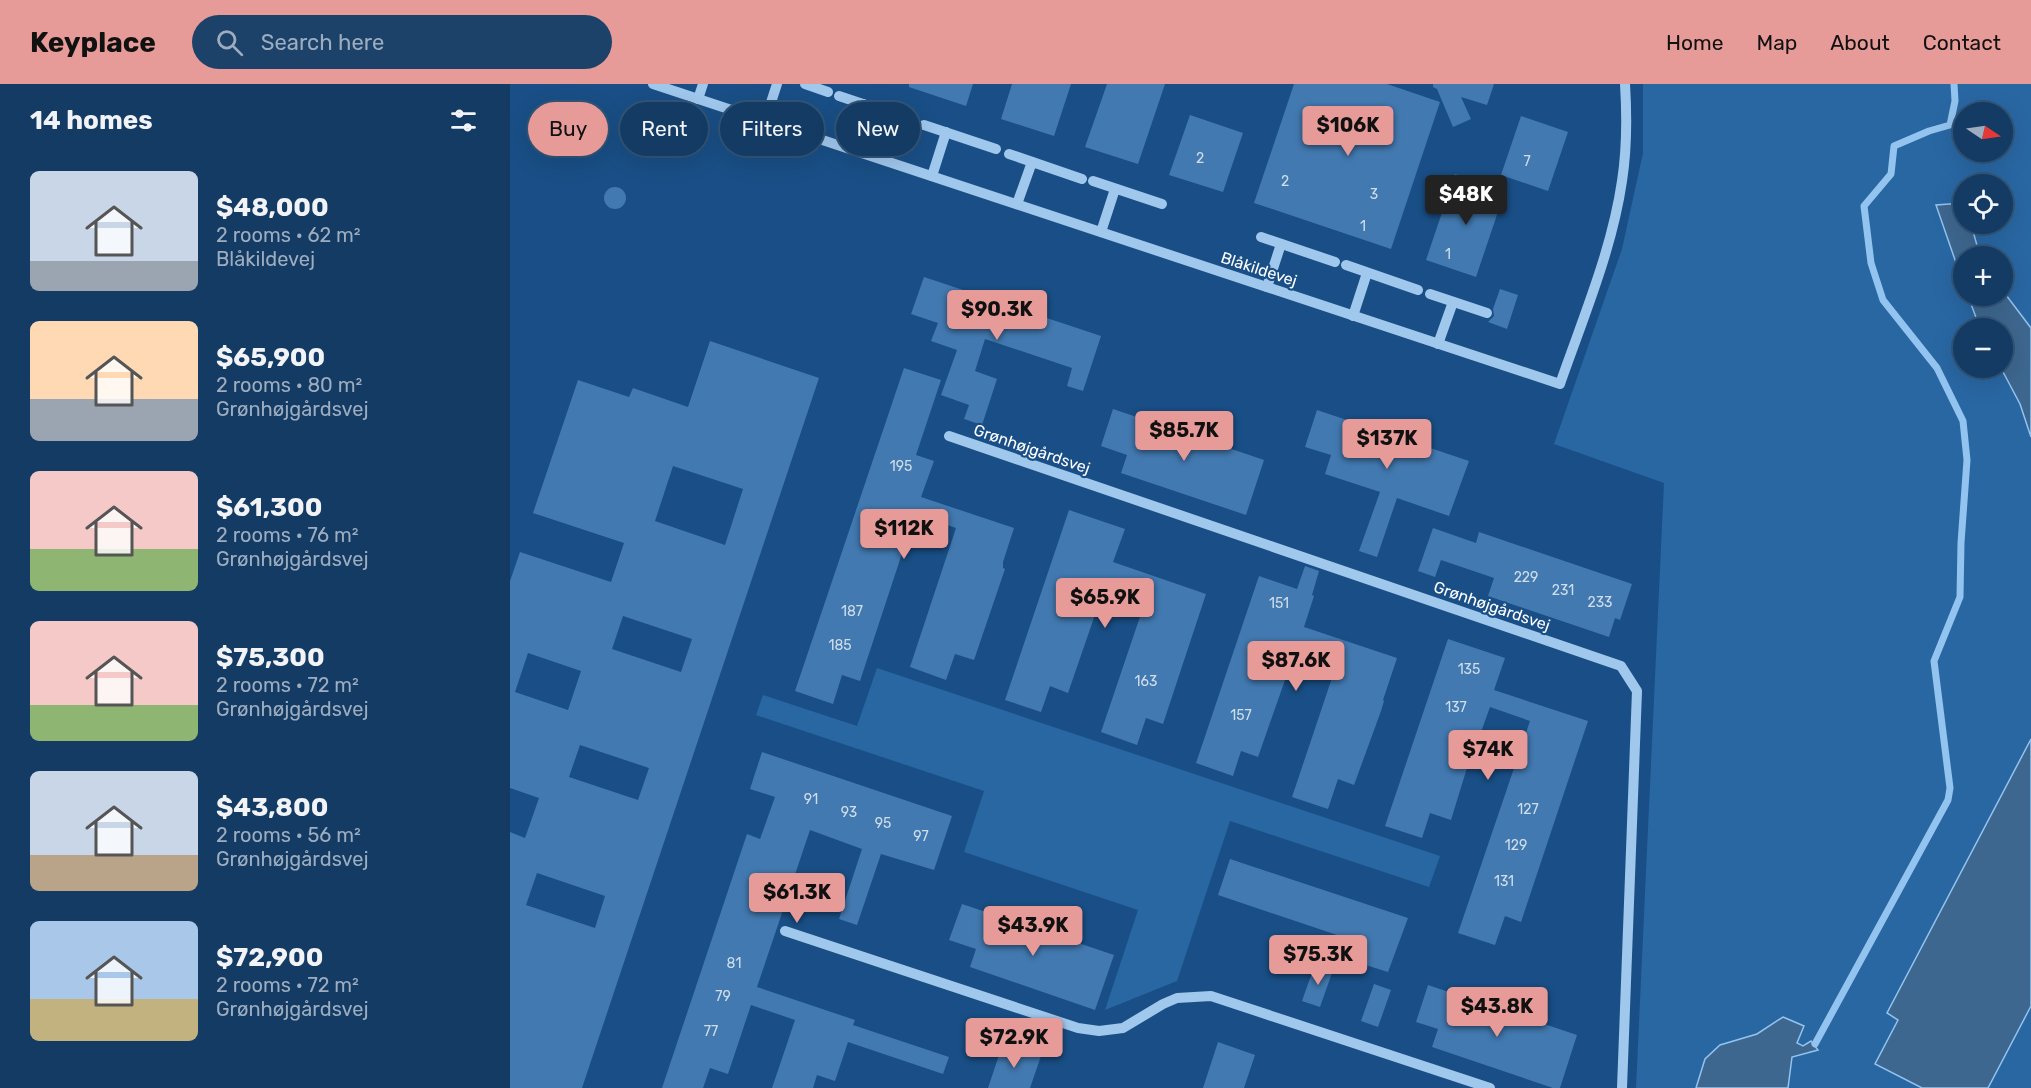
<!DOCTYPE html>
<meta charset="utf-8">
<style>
:root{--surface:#133b64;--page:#1c426a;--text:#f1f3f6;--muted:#9dadbf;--line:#325578;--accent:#e69b98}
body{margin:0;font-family:Rubik,sans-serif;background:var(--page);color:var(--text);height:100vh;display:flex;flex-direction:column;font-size:22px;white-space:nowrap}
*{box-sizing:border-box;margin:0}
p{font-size:20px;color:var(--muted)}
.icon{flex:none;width:33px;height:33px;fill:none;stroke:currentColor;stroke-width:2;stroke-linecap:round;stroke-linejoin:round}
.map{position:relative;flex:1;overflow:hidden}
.drawer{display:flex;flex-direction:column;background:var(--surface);width:510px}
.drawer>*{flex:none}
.hud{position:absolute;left:18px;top:18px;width:570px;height:54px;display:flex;gap:12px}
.needle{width:39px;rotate:103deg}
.controls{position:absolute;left:1443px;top:18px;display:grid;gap:12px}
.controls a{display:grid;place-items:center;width:60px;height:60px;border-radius:50%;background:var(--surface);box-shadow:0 6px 24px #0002,0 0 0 2px var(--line);font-size:30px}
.price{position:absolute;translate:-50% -51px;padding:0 14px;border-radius:6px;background:var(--accent);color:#111;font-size:20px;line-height:39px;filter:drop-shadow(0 2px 3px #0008)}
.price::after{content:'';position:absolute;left:50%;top:36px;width:18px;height:14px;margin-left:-9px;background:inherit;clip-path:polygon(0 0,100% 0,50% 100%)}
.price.on{background:#222;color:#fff}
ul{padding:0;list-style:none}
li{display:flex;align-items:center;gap:18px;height:150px;padding:0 30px}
li span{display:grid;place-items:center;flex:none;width:168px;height:120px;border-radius:9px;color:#555}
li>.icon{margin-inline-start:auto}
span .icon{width:72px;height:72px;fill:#fffc;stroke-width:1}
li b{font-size:26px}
h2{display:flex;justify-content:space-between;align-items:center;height:72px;padding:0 30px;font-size:26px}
.tag{padding:0 21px;border-radius:27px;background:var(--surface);box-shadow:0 6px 24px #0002,0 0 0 2px var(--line);font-size:21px;line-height:54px}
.tag.on{background:var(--accent);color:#111}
header{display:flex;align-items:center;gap:36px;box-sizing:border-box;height:84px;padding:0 30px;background:var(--accent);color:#111}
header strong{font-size:28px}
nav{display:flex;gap:33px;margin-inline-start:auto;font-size:21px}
.search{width:420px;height:54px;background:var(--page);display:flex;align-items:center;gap:15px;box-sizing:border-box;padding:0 21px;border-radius:33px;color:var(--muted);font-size:22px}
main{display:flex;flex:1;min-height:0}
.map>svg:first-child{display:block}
</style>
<header>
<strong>Keyplace</strong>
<div class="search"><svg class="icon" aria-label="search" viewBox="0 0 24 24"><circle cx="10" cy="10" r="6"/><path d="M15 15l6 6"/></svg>Search here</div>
<nav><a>Home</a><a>Map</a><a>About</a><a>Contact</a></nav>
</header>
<main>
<section class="drawer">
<h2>14 homes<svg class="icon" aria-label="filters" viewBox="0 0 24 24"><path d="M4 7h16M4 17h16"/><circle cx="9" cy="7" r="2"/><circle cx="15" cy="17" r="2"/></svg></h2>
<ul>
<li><span style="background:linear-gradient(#c9d6e8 75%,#9aa5b1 0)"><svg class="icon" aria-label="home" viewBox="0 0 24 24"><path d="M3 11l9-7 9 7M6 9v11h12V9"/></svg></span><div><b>$48,000</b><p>2 rooms · 62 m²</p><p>Blåkildevej</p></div></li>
<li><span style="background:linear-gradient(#ffd9b3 65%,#9aa5b1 0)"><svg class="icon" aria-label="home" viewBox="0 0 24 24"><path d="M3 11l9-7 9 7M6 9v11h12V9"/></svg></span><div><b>$65,900</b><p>2 rooms · 80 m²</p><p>Grønhøjgårdsvej</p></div></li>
<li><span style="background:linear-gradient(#f6c9c9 65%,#8fb573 0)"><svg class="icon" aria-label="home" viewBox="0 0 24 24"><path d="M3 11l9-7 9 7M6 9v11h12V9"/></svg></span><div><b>$61,300</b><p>2 rooms · 76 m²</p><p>Grønhøjgårdsvej</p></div></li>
<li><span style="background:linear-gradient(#f6c9c9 70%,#8fb573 0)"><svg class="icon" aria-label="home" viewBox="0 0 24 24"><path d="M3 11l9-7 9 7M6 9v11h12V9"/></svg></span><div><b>$75,300</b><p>2 rooms · 72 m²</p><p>Grønhøjgårdsvej</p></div></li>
<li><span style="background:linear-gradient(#c9d6e8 70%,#b9a48a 0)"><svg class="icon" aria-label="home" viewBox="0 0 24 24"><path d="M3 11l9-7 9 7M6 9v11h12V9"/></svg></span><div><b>$43,800</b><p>2 rooms · 56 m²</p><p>Grønhøjgårdsvej</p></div></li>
<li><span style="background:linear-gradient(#a9c7e8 65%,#c2b280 0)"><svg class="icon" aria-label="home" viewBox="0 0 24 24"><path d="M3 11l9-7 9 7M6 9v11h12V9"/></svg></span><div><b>$72,900</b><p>2 rooms · 72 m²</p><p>Grønhøjgårdsvej</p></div></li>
</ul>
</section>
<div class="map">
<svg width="1521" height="1004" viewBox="0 0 1521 1004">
<rect width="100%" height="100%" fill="#194f86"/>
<g fill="#2967a3" fill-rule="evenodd">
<path d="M1133 0H1521V1004H1126L1154 399 1044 360 1112 165 1133 69ZM1454 28H1492V68H1454ZM1454 100H1492V140H1454ZM1454 172H1492V212H1454ZM1454 244H1492V284H1454Z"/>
<path d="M367 584 930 772 919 803 720 737 667 897 595 926 628 826 454 768 474 707 246 631 253 611 347 642Z"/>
</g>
<g fill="#3e678f" stroke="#93c3ef" stroke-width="1.5">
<path d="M1453 119 1454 140H1461L1470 172H1454L1453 199 1426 121Z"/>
<path d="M1493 207 1521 244V353L1510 320 1491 284 1492 244H1470L1458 212H1492Z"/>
<path d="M1521 655V922L1478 1004H1412L1365 980 1388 936 1377 929Z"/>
<path d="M1273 933 1294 942 1287 959 1293 962 1301 957 1308 966 1282 973 1278 1004H1186L1195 975 1210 961 1247 950Z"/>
</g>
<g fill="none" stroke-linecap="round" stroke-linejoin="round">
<path stroke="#93c3ef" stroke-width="7" d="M1305 960 1438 716 1440 704 1424 577 1450 513 1451 459 1457 376 1453 337 1427 284 1373 216 1361 179 1354 122 1381 90 1384 62 1419 47 1440 41 1445 17 1444 0"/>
</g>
<g fill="#4279b0" fill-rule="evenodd">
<path d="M399 0H463L456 22 399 3Z"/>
<path d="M502 0H561L544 52 491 35Z"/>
<path d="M597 0H655L628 80 575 63Z"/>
<path d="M784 0H877L930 18 881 165 744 119Z"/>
<path d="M923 0H984L977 21 951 13 961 35 943 43 927 5 923 3Z"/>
<path d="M680 31 733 49 713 108 659 91Z"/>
<path d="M1011 32 1058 48 1038 107 991 91Z"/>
<path d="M945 90 995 107 966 193 916 176Z"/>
<circle cx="105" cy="114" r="11"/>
<path d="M414 193 591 252 573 307 557 302 562 284 475 255 465 287 487 295 472 341 454 335 459 321 431 311 447 266 421 257 428 239 401 230Z"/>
<path d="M990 205 1008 211 997 245 978 238 984 232 983 225Z"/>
<path d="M200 257 309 294 72 1004H0V748L15 754 29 714 0 704V497L10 468 101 498 114 459 23 429 68 296 119 313 123 304 178 323ZM163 382 233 405 215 461 145 437ZM113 532 182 555 171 588 102 565ZM18 569 71 587 58 626 5 608ZM70 661 139 684 128 716 59 693ZM27 789 95 812 85 844 16 821Z"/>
<path d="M394 284 431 296 406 371 424 377 411 413 504 444 493 478V484L495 485 464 576 445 570 436 596 400 583 446 444 405 430 350 597 332 591 323 620 285 607Z"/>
<path d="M603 325 754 376 736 431 611 389 617 371 591 362Z"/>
<path d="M807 326 959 377 939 432 887 414 867 473 849 467 870 408 815 390 821 371 795 363Z"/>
<path d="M559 426 615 445 603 478 696 510 653 640 636 634 627 661 591 648 638 509 597 496 558 609 540 602 531 628 495 616Z"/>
<path d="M923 444 966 459 969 448 1122 500 1110 536 1105 534 1099 553 978 512 984 494 931 476 925 493 908 487Z"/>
<path d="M795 482 809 487 802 511 804 512 794 543 887 574 873 616 874 617 871 627 844 701 828 695 818 725 782 713 829 573 788 559 748 673 731 667 723 692 686 679 749 492 787 505Z"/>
<path d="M938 555 995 574 984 606 1078 637 1011 838 995 832 985 861 948 849 1020 637 980 623 966 662 964 661 941 736 920 729 912 754 875 742Z"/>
<path d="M252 668 442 732 424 786 371 770 347 841 329 835 352 765 300 746 247 903 345 936 343 941 439 973 433 990 338 958 325 997 307 991 303 1004H262L285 936 241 921 218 990 200 984 193 1004H152L237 750 250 755 265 713 240 705Z"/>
<path d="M720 775 898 834 878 888 827 872 833 853 708 811Z"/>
<path d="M452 820 604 871 585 926 460 883 466 865 439 856Z"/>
<path d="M805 880 823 886 810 923 792 917Z"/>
<path d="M864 900 881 906 868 943 851 937Z"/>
<path d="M918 901 1067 951 1050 1004H1043L922 963 928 945 906 938Z"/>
<path d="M708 958 745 971 734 1004H693Z"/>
<path d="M493 959 531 972 520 1004H478Z"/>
</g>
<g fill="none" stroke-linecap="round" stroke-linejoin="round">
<g stroke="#a0c7ec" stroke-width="10">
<path d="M143 0 1050 300C1073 234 1102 166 1112 97 1117 65 1117 32 1115 0"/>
<path d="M295 0 318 8"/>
<path d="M329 12 401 36"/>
<path d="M188 15 193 0"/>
<path d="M255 37 267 0"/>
<path d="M414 41 486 65"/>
<path d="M338 64 353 20"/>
<path d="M499 70 572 95"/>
<path d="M422 92 436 48"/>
<path d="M583 97 652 120"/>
<path d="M507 120 522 78"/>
<path d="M591 148 605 105"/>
<path d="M751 153 825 178"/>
<path d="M836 181 908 206"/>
<path d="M757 203 771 160"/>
<path d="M920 210 977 229"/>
<path d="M843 232 857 189"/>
<path d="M928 260 943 218"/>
<path d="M439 352 1111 582 1127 607 1112 1004"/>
<path d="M275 847 568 944 589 947 613 944 653 920 667 914 701 912 980 1004"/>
</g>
</g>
<g text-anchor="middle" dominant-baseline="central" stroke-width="4.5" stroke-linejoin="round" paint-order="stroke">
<g font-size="14" fill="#d0deeb">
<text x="690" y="74">2</text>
<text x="1017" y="77">7</text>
<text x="775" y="97">2</text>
<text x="864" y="110">3</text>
<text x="853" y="142">1</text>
<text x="938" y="170">1</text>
<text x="391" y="382">195</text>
<text x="1016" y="493">229</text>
<text x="1053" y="506">231</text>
<text x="1090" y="518">233</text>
<text x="769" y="519">151</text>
<text x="342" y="527">187</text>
<text x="330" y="561">185</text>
<text x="959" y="585">135</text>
<text x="636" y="597">163</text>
<text x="946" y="623">137</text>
<text x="731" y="631">157</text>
<text x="301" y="715">91</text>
<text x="1018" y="725">127</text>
<text x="339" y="728">93</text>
<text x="373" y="739">95</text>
<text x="411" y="752">97</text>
<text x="1006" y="761">129</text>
<text x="994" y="797">131</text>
<text x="224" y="879">81</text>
<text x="213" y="912">79</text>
<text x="201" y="947">77</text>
</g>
<g font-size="16" fill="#fff" stroke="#194f86">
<text transform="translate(749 185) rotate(18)">Blåkildevej</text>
<text transform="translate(522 365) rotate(19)">Grønhøjgårdsvej</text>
<text transform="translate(982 522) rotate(19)">Grønhøjgårdsvej</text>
</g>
</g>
</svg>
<div class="controls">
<a><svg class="needle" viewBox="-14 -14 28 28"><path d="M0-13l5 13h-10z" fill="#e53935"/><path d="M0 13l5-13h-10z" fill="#9dadbf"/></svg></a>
<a><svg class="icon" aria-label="locate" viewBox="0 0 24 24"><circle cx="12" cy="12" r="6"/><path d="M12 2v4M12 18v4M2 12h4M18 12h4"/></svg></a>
<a>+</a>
<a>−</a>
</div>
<b class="price" style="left:838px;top:73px">$106K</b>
<b class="price on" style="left:956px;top:142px">$48K</b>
<b class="price" style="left:487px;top:257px">$90.3K</b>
<b class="price" style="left:674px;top:378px">$85.7K</b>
<b class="price" style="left:877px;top:386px">$137K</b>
<b class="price" style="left:394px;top:476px">$112K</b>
<b class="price" style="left:595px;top:545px">$65.9K</b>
<b class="price" style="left:786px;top:608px">$87.6K</b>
<b class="price" style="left:978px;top:697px">$74K</b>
<b class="price" style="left:287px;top:840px">$61.3K</b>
<b class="price" style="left:523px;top:873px">$43.9K</b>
<b class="price" style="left:808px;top:902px">$75.3K</b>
<b class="price" style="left:987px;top:954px">$43.8K</b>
<b class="price" style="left:504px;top:985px">$72.9K</b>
<div class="hud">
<a class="tag on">Buy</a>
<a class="tag">Rent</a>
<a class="tag">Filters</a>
<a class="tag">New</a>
</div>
</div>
</main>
